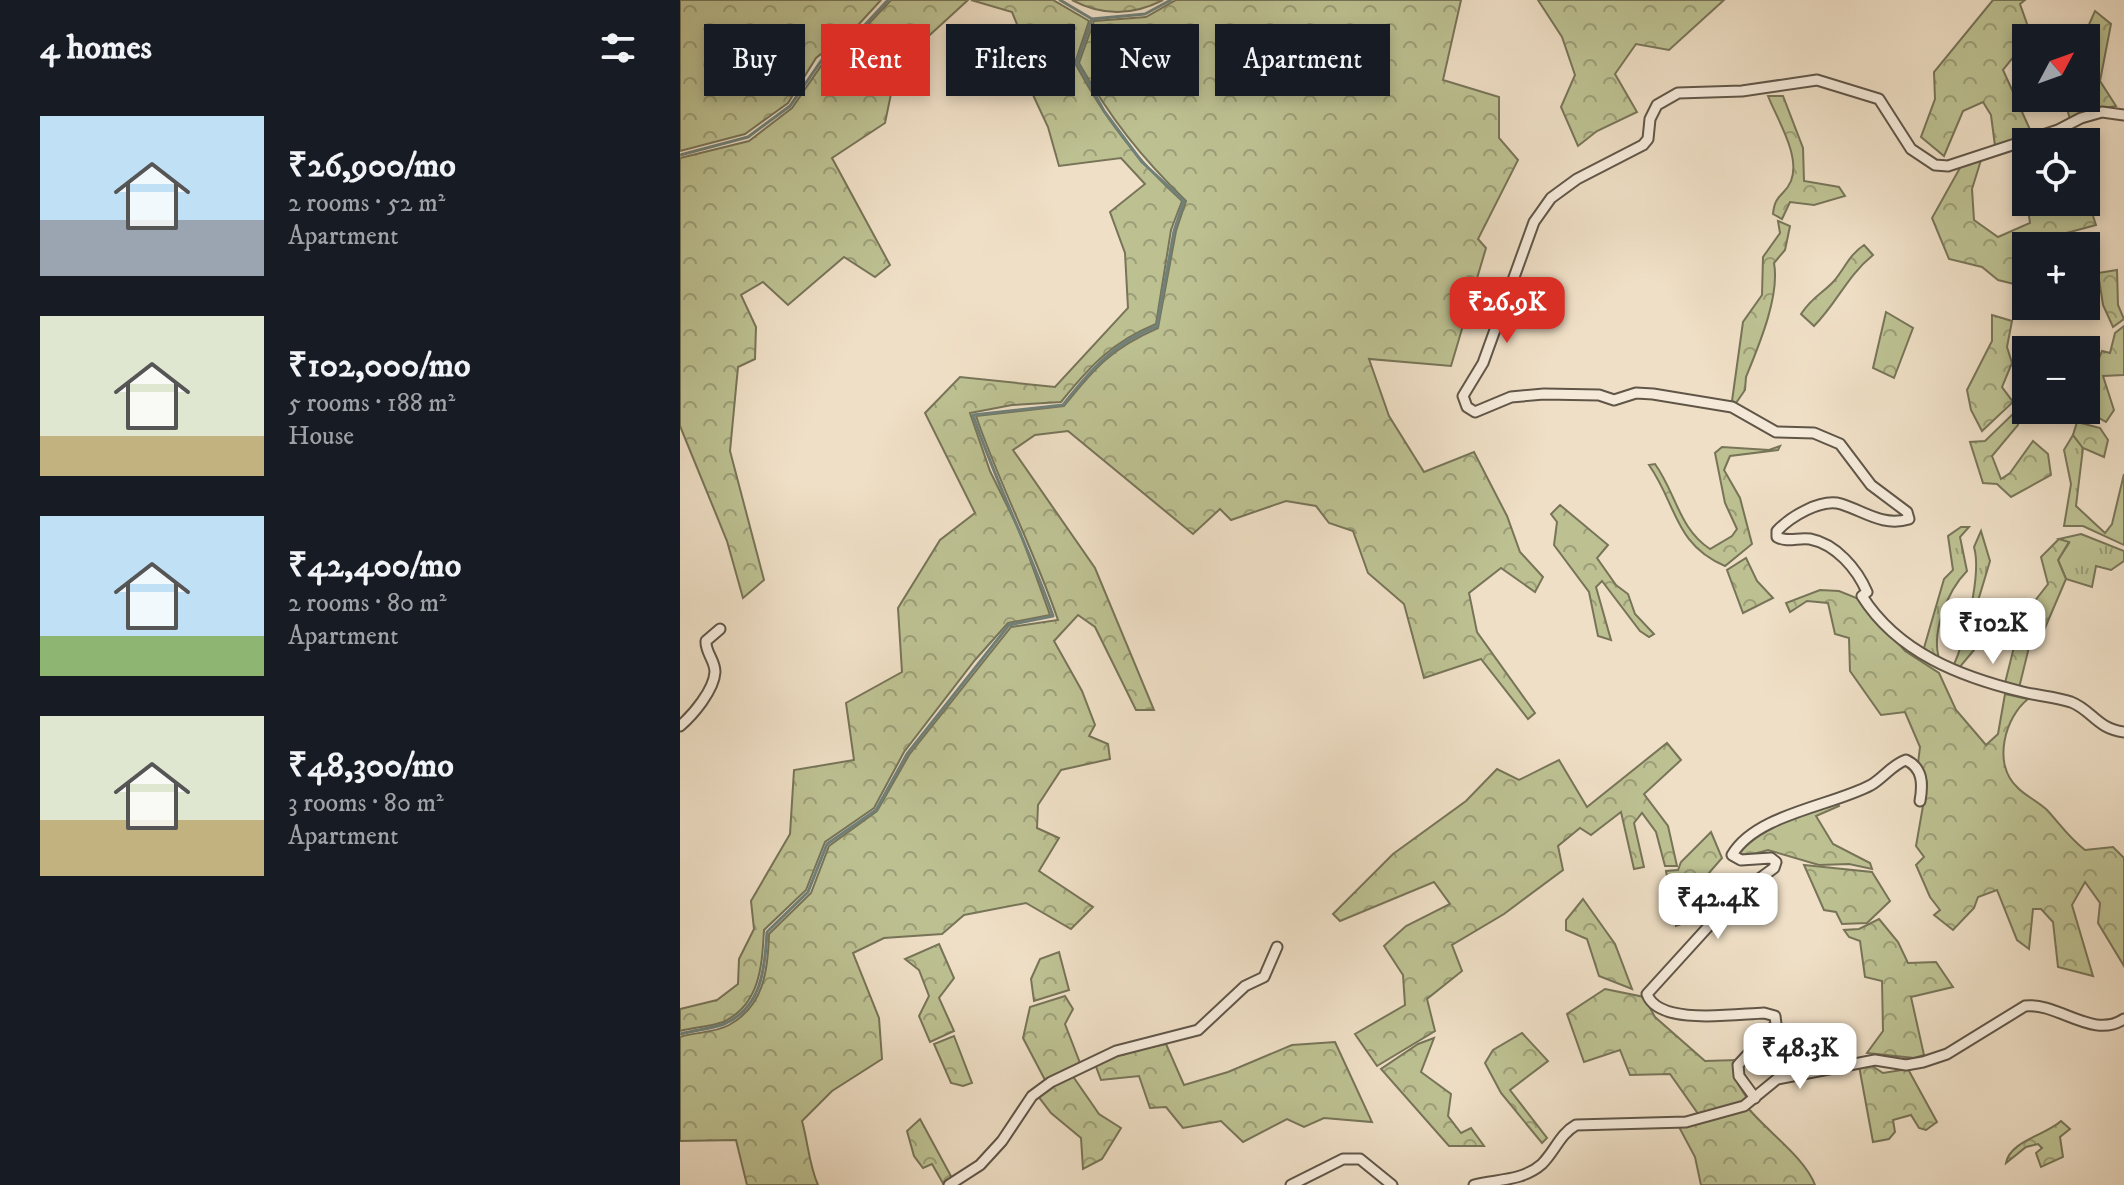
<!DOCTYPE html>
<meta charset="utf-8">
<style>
:root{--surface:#171b24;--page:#242831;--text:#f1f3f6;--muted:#9ea1a6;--accent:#d93025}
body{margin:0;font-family:"IM FELL DW Pica",serif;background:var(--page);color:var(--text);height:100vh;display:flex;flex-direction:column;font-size:30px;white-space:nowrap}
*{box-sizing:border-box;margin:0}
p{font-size:26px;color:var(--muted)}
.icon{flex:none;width:44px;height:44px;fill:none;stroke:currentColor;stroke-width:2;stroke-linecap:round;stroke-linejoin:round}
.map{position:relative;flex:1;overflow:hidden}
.drawer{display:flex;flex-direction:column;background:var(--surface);width:680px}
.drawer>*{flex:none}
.hud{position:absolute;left:24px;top:24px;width:760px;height:72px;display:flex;gap:16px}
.needle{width:52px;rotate:49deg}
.tools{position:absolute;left:1332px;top:24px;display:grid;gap:16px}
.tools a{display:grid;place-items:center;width:88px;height:88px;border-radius:0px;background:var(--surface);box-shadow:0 4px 12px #0003;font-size:40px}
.price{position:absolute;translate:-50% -68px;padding:0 18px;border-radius:16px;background:#fff;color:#222;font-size:26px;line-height:52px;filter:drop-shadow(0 2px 4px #0008)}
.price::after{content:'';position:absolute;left:50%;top:48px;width:24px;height:18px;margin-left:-12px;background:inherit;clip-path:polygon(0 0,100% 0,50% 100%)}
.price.active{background:var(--accent);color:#fff}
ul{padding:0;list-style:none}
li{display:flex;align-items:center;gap:24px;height:200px;padding:0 40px}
li span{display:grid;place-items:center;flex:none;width:224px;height:160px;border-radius:0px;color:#555}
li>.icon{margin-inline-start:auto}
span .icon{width:96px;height:96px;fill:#fffc;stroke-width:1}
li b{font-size:34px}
h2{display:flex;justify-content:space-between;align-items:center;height:96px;padding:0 40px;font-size:34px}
.chip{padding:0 28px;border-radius:0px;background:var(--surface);box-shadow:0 4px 12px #0003;font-size:28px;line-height:72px}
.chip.active{background:var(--accent);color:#fff}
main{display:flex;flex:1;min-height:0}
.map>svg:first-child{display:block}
</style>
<main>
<section class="drawer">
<h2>4 homes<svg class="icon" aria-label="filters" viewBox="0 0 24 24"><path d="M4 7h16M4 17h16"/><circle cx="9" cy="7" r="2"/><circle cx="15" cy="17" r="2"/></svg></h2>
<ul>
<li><span style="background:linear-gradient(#bfe0f5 65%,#9aa5b1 0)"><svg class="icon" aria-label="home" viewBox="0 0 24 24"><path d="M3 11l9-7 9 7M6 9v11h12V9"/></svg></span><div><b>₹26,900/mo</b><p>2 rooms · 52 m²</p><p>Apartment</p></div></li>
<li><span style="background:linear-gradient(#dfe7d0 75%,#c2b280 0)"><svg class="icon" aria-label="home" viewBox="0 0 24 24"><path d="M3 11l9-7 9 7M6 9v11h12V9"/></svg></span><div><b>₹102,000/mo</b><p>5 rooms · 188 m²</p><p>House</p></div></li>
<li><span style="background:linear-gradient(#bfe0f5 75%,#8fb573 0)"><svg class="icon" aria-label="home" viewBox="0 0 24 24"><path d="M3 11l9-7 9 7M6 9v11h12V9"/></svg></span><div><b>₹42,400/mo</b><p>2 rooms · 80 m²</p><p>Apartment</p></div></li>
<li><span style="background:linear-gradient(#dfe7d0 65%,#c2b280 0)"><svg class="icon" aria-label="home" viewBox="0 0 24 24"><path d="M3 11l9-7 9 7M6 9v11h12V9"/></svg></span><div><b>₹48,300/mo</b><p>3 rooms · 80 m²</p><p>Apartment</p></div></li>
</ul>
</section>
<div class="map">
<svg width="1444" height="1185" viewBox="0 0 1444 1185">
<defs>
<pattern id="grass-tufts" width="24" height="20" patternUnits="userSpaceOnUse" patternTransform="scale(2)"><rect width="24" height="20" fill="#bdc192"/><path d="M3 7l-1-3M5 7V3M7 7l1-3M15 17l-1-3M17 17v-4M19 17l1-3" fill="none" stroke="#9a9d77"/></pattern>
<pattern id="forest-crowns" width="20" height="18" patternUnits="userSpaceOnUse" patternTransform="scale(2)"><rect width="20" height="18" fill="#bdc192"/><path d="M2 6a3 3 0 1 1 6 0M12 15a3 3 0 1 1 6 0" fill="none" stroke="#9a9d77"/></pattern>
</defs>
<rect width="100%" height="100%" fill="#efdfc6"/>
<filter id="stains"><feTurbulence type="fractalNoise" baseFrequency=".0025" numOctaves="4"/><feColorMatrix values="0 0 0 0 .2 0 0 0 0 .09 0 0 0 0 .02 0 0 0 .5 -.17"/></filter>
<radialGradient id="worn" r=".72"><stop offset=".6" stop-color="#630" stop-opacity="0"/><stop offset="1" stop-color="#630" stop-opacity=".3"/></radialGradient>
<g fill="url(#grass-tufts)" stroke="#777458" stroke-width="2">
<path d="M1393 435 1403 448 1396 506 1425 533 1432 524 1444 474V545L1403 526H1384L1391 484 1384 450Z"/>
<path d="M1281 527H1289L1280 537 1287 571C1267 591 1250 635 1260 661L1244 648 1264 579 1273 570 1268 536Z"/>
<path d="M1301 531 1310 561 1298 601 1294 650 1279 668 1273 667C1285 640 1302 574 1294 547Z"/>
<path d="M1401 534 1444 551V561L1431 570 1416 566 1412 587 1386 579 1378 560 1389 543 1379 539Z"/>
</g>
<g fill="url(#forest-crowns)" stroke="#777458" stroke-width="2">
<path d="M0 0H201L179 24 136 58 108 103 65 134 0 151Z"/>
<path d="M211 0H288L217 65 205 123 152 158 210 265 195 277 164 257 108 305 83 282 61 295 76 327 75 359 58 367 50 451 84 580 63 598 47 541 0 426V158L69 141 112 108 143 63 183 30Z"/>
<path d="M291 0H373L409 21 395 63C425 119 455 158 502 201L491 230 476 324C432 342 410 366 381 402L332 405 290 413 310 471 340 532 370 615 328 623 295 660 224 752 194 808 145 842 126 890 84 930C82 966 80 1005 43 1022 30 1027 13 1027 0 1031V1009L37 1000 58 984 59 959 74 929 71 901 110 834 114 770 174 760 166 703 222 672 218 608 260 540 295 513 245 413 280 377 375 387 448 308 445 253 430 212 465 184 441 158 379 166 368 127 346 80 352 61 332 12Z"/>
<path d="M392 0H483C452 16 422 16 392 0Z"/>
<path d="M496 0H781L763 80 819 97V138L838 160 798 239 806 248 771 366 689 359 709 416 744 472 794 452 827 516 840 552 863 577 855 592 821 568 789 593 797 632 855 713 848 719 801 659 744 678 724 604 688 573 673 531 649 523 636 506 606 501 551 520 540 509 513 534 388 431 355 435 333 450 415 568 474 710H456L415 627 398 615 374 641 402 691 415 725 409 736 428 744 430 759 381 770 358 805 357 828 379 838 359 871 413 907 391 929 346 903 284 915 262 934 204 938 173 953 199 1018 202 1059 152 1091 122 1121C128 1142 129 1165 138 1185H67L56 1140 0 1141V1037C15 1032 35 1033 49 1025 84 1006 88 970 89 934L131 893 149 846 197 811 229 755 331 627 378 620C354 550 320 486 296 416L384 406C415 367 432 348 478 328L496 231 506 201C461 157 430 118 399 63L414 21 466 17Z"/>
<path d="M858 0H1044L989 50 956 44 935 74 957 112 917 131 898 146 881 107 895 75 882 37Z"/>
<path d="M1313 0H1345L1340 4 1351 35 1323 70 1352 134 1315 146 1311 115 1303 102 1283 111 1264 156 1241 137 1255 99 1254 72Z"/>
<path d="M1415 11 1431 24 1420 81 1436 106 1402 112 1390 119 1384 99 1406 98 1403 38Z"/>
<path d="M1088 96H1103L1123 148 1124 181 1159 187 1165 196 1134 205 1110 202 1102 219 1093 214C1095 193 1105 196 1111 181 1121 156 1097 119 1088 96Z"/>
<path d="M1301 160 1292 189 1294 220 1318 237 1350 223 1347 202 1409 204 1416 225 1368 238 1370 246H1346V287L1318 280 1302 267 1269 259 1252 218 1281 166Z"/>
<path d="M1098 221 1110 226 1105 250 1094 263C1100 296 1079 345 1066 377L1065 390 1056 403 1052 401 1063 322 1082 295 1083 257 1100 233Z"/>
<path d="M1184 245 1193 255C1166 277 1158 302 1134 326L1121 314C1133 296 1142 294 1154 281 1165 268 1169 255 1184 245Z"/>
<path d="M1437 270 1438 305 1444 319 1433 327 1423 305 1418 273Z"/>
<path d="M1206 312 1233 328 1214 378 1193 368Z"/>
<path d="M1312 315 1332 321 1327 347 1332 363 1322 387 1333 402 1302 431 1291 410 1287 390 1312 341Z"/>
<path d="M1444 326V375L1423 376 1434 410 1426 422 1407 411 1413 372 1422 351 1430 353 1435 333Z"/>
<path d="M1338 409V425L1312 456 1321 479 1330 473 1353 441 1368 454 1371 475 1331 497 1317 484 1303 483 1290 442 1305 441Z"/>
<path d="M1397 422 1420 428 1428 440 1424 457 1403 448 1393 435Z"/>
<path d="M1100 446 1098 450 1050 456 1044 470 1060 498 1072 544 1045 566C994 544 997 505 969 465L975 464C996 493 999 529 1030 549L1052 536 1057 529 1045 503 1035 453 1042 447 1089 450Z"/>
<path d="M880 505 928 545 917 558 936 585 948 594 955 614 974 634 969 637 960 631 922 581 916 587 931 640 918 636 909 592 874 545 877 522 871 514Z"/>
<path d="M1379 539 1389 542 1378 560 1386 579 1362 635 1350 643 1339 688 1325 683 1335 643 1317 629 1313 618 1333 604 1347 611 1368 584 1361 557Z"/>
<path d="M1066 558 1077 581 1093 598 1063 613 1047 570Z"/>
<path d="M1140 590 1159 591 1179 599 1225 651 1259 673 1276 710 1306 745 1318 734 1325 694 1348 699C1325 717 1312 764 1337 787 1345 796 1358 801 1367 810 1380 824 1389 838 1405 850L1433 847 1444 858V966L1418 923 1420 903 1405 882 1392 905 1413 976 1378 967 1373 922 1361 909H1353L1349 949 1337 940 1317 890 1298 897 1294 908 1273 930 1254 915 1260 910 1250 897 1236 865 1244 857 1236 846 1247 783 1238 763 1240 747 1225 712 1201 715 1170 671 1169 638 1155 634 1148 603 1127 601 1110 612 1106 603Z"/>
<path d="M987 743 1001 760 964 794 988 826 997 866H985L976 832 962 813 954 823 964 867 954 869 941 812 911 835 900 828 878 846 883 870 824 914 772 945 782 971 747 999 755 1031 697 1066 675 1034 725 1005 723 975 704 946 726 926 770 904 754 882 660 921 653 914 713 854 786 801 817 769 839 780 879 760 907 807Z"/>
<path d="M1156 801 1159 806 1136 816 1153 844 1190 863 1192 869 1169 864 1139 865 1088 850 1066 856 1058 854C1080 825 1123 812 1156 801Z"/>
<path d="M1031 832 1042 858 1028 874 1031 907 1021 917 996 926 986 871 998 870 1001 862Z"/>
<path d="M1124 865 1192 872 1210 901 1187 923 1162 924 1156 912 1144 910Z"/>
<path d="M903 899 935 944 952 989 919 976 907 939 886 930V920Z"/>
<path d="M1199 919 1218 942 1228 963 1256 962 1273 987 1231 997 1244 1055 1234 1058 1187 1053 1203 1031 1202 981 1185 977 1180 941 1169 937 1164 930 1179 929Z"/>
<path d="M259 944 274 978 259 998 274 1031 250 1042 239 1016 249 996 239 970 225 959Z"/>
<path d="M379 952 389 990 354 1001 351 979 360 959Z"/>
<path d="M925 989 964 997 975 1017 1025 1061 1057 1060 1058 1084 1067 1098 1059 1105 1019 1115 990 1074 950 1075 940 1050 904 1062 887 1014Z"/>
<path d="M385 996 393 1009 385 1024 400 1063 365 1080 343 1038 350 1007Z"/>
<path d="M842 1033 868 1061 830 1090 867 1138 862 1143 821 1093 805 1063 813 1050Z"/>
<path d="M274 1036 292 1083 283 1086 271 1083 254 1044Z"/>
<path d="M754 1038 741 1072 771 1094 768 1116 781 1133 791 1128 804 1146H769L701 1069 738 1044Z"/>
<path d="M655 1042 692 1122 644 1118 624 1127 607 1119 563 1142 541 1121 503 1128 486 1107 470 1108 459 1076 421 1080 415 1064 436 1054 486 1044 504 1085 548 1072 612 1045Z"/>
<path d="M1179 1066H1192L1203 1073 1228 1069 1257 1122 1246 1130 1239 1128 1231 1115 1213 1120 1215 1132 1209 1139 1193 1142Z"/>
<path d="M392 1075 419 1114 441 1128 422 1159 403 1169 401 1138 371 1113 358 1096 371 1084Z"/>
<path d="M1068 1108C1088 1132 1125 1158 1135 1185H1021L1015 1157 999 1127Z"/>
<path d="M240 1119 272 1178 264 1185 252 1164 243 1168 234 1156 227 1131Z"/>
<path d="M1381 1121 1390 1129 1380 1137 1383 1157 1361 1167 1356 1153 1362 1148 1358 1144 1346 1147 1326 1163C1330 1141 1366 1135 1381 1121Z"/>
</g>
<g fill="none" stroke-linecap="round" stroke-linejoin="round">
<g stroke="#708179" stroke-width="3">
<path d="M380 0 412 19 465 14 491 0"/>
<path d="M0 155 68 137 110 106 141 61 182 28 208 0"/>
<path d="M0 1034C14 1030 30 1029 44 1024 82 1008 85 968 87 932L128 892 147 844 196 810 227 754 329 625 373 616C349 548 316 483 293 415L383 405C412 368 433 344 477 326L494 231 504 201 462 162 424 111 397 62 412 19"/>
</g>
<g stroke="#605648" stroke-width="13">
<g id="street">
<path d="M1444 115 1422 112 1401 118 1378 130 1268 166 1255 165 1231 149 1199 99 1137 80 1062 91 998 93 977 105 970 119 968 139 963 145 897 179 871 198 854 222 803 363 783 396 787 407 795 412 831 397 864 394 919 395 934 400 956 393 973 394 1052 407 1096 432 1134 433 1160 444 1191 485 1227 512 1229 519C1203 527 1184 511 1161 504 1141 498 1110 517 1097 531V537C1108 543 1118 537 1130 539 1156 544 1177 569 1187 592L1182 596C1218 653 1281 677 1343 692 1359 696 1376 697 1391 702 1412 710 1417 729 1444 732"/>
<path d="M0 726C13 715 34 690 35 672 35 660 25 652 26 641L40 629"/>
<path d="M1075 1098 1059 1076 1058 1065 1096 1024 1095 1016 1084 1013C1055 1014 978 1026 967 994L1057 895 1094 868 1096 862 1091 858 1061 860 1052 855C1076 814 1152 806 1191 785 1203 778 1213 764 1226 760 1243 768 1243 784 1240 801"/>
<path d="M269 1185 300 1165 322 1141 352 1096 371 1082 436 1051 518 1030 565 986 584 977 597 947"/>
<path d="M611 1185 663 1159H680L712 1185"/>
<path d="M794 1185C818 1179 843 1181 862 1164 875 1151 880 1134 896 1125L1006 1122 1064 1106 1097 1079 1195 1060 1226 1065 1243 1062 1267 1054 1345 1006C1378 1002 1413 1040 1444 1019"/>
</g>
</g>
<use href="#street" stroke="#f5eada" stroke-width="9"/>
</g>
<rect width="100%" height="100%" filter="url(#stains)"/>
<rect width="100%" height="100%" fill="url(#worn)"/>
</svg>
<div class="tools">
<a><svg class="needle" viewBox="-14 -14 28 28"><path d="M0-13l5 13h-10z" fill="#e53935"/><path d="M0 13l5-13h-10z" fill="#9ea1a6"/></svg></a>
<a><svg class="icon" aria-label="locate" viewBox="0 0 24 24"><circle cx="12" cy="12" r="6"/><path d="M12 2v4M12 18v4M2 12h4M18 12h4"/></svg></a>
<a>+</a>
<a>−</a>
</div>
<b class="price active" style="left:827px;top:345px">₹26.9K</b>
<b class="price" style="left:1313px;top:666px">₹102K</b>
<b class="price" style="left:1038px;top:941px">₹42.4K</b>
<b class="price" style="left:1120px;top:1091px">₹48.3K</b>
<div class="hud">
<a class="chip">Buy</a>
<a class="chip active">Rent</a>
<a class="chip">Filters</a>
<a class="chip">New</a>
<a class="chip">Apartment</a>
</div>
</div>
</main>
